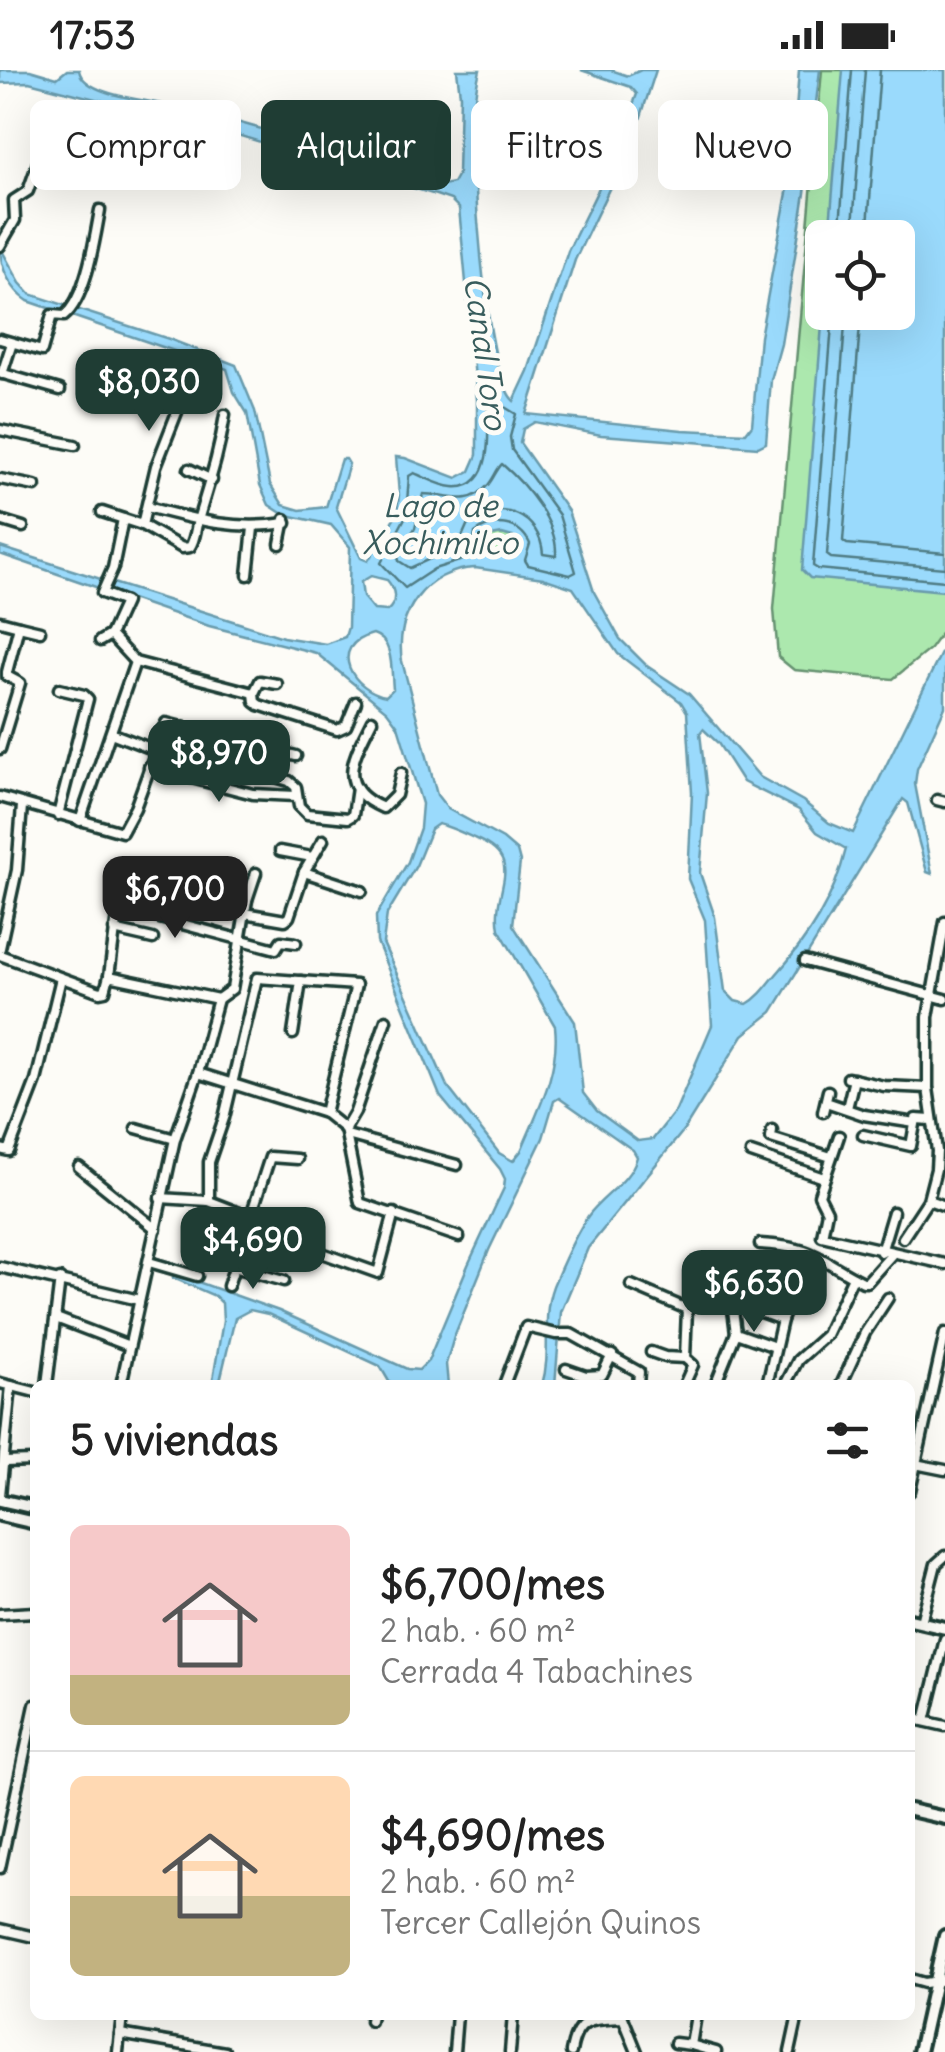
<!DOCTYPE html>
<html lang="es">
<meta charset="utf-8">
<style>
:root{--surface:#fff;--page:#f6f6f6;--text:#222;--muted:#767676;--line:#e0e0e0;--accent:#1f3d34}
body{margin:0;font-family:Delius,sans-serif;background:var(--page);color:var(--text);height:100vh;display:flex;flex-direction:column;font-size:38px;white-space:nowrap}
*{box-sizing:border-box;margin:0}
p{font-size:32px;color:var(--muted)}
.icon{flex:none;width:55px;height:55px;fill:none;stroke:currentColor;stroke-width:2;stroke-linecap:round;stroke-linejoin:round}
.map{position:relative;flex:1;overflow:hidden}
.panel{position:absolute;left:30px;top:1310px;width:885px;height:640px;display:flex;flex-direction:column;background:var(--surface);border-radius:15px;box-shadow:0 10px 40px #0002}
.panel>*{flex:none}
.hud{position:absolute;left:30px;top:30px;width:885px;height:90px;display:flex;gap:20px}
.fabs{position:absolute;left:805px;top:150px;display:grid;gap:20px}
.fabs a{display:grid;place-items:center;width:110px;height:110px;border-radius:15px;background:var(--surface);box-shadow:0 10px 40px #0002;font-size:50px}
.price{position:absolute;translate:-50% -85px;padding:0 22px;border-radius:20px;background:var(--accent);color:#fff;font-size:32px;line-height:65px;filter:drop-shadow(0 2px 5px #0008)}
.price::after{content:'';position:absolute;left:50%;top:60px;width:30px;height:22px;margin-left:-15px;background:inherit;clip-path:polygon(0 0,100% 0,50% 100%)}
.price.on{background:#222;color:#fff}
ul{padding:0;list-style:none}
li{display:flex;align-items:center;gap:30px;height:250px;padding:0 40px}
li+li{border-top:2px solid var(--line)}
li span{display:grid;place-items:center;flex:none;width:280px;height:200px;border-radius:15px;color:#555}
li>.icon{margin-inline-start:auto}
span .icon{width:120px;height:120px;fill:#fffc;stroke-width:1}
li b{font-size:42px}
h2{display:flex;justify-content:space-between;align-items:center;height:120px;padding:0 40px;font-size:42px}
.chip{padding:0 35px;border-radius:15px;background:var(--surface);box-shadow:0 10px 40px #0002;font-size:35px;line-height:90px}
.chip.on{background:var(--accent);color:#fff}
.status{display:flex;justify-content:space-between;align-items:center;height:70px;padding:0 50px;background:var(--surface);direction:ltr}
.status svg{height:28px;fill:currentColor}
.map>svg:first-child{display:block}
</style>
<div class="status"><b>17:53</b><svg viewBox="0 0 49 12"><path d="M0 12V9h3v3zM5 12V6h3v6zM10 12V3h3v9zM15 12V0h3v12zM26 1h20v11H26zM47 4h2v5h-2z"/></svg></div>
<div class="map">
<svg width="945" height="1982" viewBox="0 0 945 1982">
<rect width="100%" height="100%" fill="#fdfcf7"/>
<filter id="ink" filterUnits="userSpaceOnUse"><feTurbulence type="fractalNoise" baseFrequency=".01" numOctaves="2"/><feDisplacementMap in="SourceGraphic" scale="20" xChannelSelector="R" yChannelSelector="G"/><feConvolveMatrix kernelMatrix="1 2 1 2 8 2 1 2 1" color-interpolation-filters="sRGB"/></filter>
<g filter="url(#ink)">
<g fill="#ace8ae" stroke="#669271" stroke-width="2.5" fill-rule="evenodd">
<path d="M822 0H945V558L930 579 893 609 794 600 778 587 774 539ZM822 168H898V242H822Z"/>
<path d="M502 464 513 467 519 473V479L513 486H495L483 478 485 467Z"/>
</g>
<g fill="#9adafc" stroke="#699bac" stroke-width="2.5" fill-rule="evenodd">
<path d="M0 0H30L57 8 67 0H79C83 25 145 30 168 35 261 55 352 88 443 115L453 113 458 104 460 25 457 0H480C477 12 475 25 474 38 471 85 484 304 514 331L528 301 568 181 612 91 637 24 631 17 581 0H611L628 6 641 0H656L635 65 575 190 526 344 682 360 746 363 752 355 760 267 792 96 799 0H820L805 123 781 274 771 310 766 373 758 377 601 365 535 352 523 359 520 373 568 441 594 522 620 569 647 596 689 624 760 707 803 731 829 753 853 763 945 575V637L917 699 915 714 932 804 927 802 908 733 903 729 772 942 743 965 684 1060 588 1178 561 1242 555 1315H542C553 1279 539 1244 556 1209 565 1188 575 1165 588 1146 602 1126 630 1112 637 1087L633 1080 559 1028 554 1031 543 1068 489 1180 454 1267 446 1294 448 1315H391L380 1296 268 1244 250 1240 235 1248 219 1315H212L223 1251 222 1233 215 1226 173 1208V1203L279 1241 407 1299 419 1300 428 1291 468 1195 504 1118 505 1109 500 1099 440 1026 377 872 376 846 408 792 420 758 422 734 398 656 387 641 316 583 209 556 0 484V477L283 567 326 574 345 567 348 557 350 477 331 455 283 444 269 435 260 415 247 343 234 322 227 299 28 231C11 220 0 198 0 177L20 213 30 224 169 269 236 295 255 341 270 414 283 435 300 440 326 437 341 389H346L349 394 336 437 361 488 368 491 397 443 399 425 396 387 405 388 457 408 470 401 477 385V330L459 138 451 130 436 125 148 38 103 31 29 12 0 13ZM502 464 513 467 519 473V480L513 486H495L483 478 485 467ZM475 498 543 508 573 518 618 584 681 632 687 642 692 723 688 809 705 850 712 955 676 1040 653 1069 638 1071 597 1041 583 1023 575 952 513 855 520 792 517 781 503 769 448 739 437 725 402 591C394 544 426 500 475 498ZM371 506 387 510C396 520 397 533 387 541L374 540 363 527 361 512ZM373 564C394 570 391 600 393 619L386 626C354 621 325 576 373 564ZM703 659 718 673 743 712 799 740 817 762 846 779C834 829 808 869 774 907 766 917 758 928 747 934L735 931 725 921 715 847 700 803 707 723 700 663ZM438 754C451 757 463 763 476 769 528 791 491 819 499 859L555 956C560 1001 538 1040 521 1081L513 1091 499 1083 447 1016 383 873 387 844 416 796 431 759Z"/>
<path d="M843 0H945V521L810 508 802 500 823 243 898 242V168L829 167Z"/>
</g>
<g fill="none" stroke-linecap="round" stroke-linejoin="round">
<g stroke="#507c84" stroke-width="2.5">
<path d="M839 168 852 0"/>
<path d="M852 168 865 0"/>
<path d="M867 168 880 0"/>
<path d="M833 242 813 496 818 499 945 511"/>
<path d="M846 242 827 485 831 488 945 498"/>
<path d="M861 242 843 471 847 474 945 483"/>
<path d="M489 318 495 320 503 336 516 344 510 367 512 380 559 445 576 502 570 505 528 495 525 490 530 474C520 452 494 448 475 463L472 487 434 499 405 518 381 493 406 446 409 406 414 403C427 408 440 416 453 417 498 421 488 350 486 322Z"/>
<path d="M502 394C526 415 558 452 556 486L543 484C540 445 502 429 469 451L458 476 410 498 399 491 398 486 415 458 423 424C446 424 468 439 488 415 494 408 496 400 502 394Z"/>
</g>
<g stroke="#1f3d34" stroke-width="15">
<g id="street">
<path d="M0 176 15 150 14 130 28 121 39 90"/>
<path d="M0 269 42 281 52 245 64 246C86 229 95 168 100 140"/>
<path d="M0 303 60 320"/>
<path d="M2 304 12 273"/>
<path d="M0 360 75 375"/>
<path d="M189 399 212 410"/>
<path d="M0 409 35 416"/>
<path d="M147 437C196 450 235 461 286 453"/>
<path d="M102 442 142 455 182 478 190 477C196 468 195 458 199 447 210 410 219 384 225 345"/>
<path d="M0 450 23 457"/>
<path d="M142 455 156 396 181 332 185 329 202 330 215 304"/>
<path d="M280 474 285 449"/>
<path d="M248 505 253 458"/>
<path d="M0 551 19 556 7 602V606L20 613 0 679"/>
<path d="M19 556 40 561"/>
<path d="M110 565 125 532 102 523 113 498 123 449"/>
<path d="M100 571 110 565 135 592 254 623"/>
<path d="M254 623 255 632 259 635 337 660 346 656 356 632"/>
<path d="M254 623 260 611 277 614"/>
<path d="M372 650C355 685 333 717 383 738L396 725 401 703"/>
<path d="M111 663 155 680"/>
<path d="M157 673 289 711 296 717 299 736 307 744 348 748 353 745 357 718"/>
<path d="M149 697 253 724 296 726"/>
<path d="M0 727 122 762 135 738 166 653 296 686"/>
<path d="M937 730 945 732"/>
<path d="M58 745 88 629 84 625 59 619"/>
<path d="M80 751 135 592"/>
<path d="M280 781 312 787"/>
<path d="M304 802 362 821"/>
<path d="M185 814 247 830"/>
<path d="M118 837 276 879 281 871 296 873"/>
<path d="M245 843 285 850 289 847 304 802 323 770"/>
<path d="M114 860 153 869"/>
<path d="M0 878 17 800 22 736"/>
<path d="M0 885 100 922 105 921 109 906 218 929"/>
<path d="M805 891 945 929"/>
<path d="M109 906 118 837 131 799"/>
<path d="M293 964 301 911"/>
<path d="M198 1003 325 1043 345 1059 360 1133 459 1167"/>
<path d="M848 1008 884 1016 928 1018"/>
<path d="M826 1032 864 1045 915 1053"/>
<path d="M847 1038 854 1009"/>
<path d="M823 1042 828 1021"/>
<path d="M136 1058 175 1069"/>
<path d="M345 1059 355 1042 386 950"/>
<path d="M772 1060 771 1068 831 1087"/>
<path d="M347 1065 457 1095"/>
<path d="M863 1065 911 1076 916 1049 931 1050"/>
<path d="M839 1066 819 1125 827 1141 822 1166 945 1194"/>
<path d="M0 1079 9 1081 36 1011 61 908"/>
<path d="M751 1083 824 1108"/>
<path d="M79 1097 156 1159"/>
<path d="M160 1128 209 1131 268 1154 274 1166 378 1203 394 1143"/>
<path d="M928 1130 945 1136"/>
<path d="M209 1131V1092L224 1048 257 908 356 915 325 1043"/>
<path d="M903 1168 928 1130 936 1099 937 1081 928 1018V947L945 852"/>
<path d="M760 1174C815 1177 818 1189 863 1212H867L893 1183"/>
<path d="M881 1182 893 1142"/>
<path d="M149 1192 197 1206"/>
<path d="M0 1197 139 1230"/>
<path d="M233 1197 284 1211"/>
<path d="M631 1215 687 1239 685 1288 693 1295 684 1315"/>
<path d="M228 1216 270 1087 297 1089"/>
<path d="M732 1232 782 1250"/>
<path d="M56 1248 129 1276"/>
<path d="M736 1263 775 1277"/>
<path d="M651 1282 665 1287 685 1288"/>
<path d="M566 1299 586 1306 602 1305 612 1285"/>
<path d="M505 1312 526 1257 556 1264H571L639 1302 638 1315"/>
<path d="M0 1313 35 1322"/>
<path d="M47 1315 60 1209"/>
<path d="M121 1315 175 1069 198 1003 218 929 232 919 247 830 256 803"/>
<path d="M715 1315 736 1263 731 1224 738 1200"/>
<path d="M767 1315 782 1250 797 1214"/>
<path d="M785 1315 798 1290 826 1265 853 1207"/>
<path d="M841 1315 865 1263 888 1228"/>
<path d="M5 1392 33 1391"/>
<path d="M910 1393 945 1400"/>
<path d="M910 1421 945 1263"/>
<path d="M0 1425 11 1316"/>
<path d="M0 1544 35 1542"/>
<path d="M921 1552 936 1494 945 1486"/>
<path d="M910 1648 945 1656"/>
<path d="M925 1651 945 1569"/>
<path d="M0 1798 35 1635"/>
<path d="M0 1859 35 1867"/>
<path d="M910 1909 924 1913 945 1910"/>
<path d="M622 1945 637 1982"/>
<path d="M696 1945 691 1975 716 1982"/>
<path d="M370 1951 371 1945"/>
<path d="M120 1964 225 1982"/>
<path d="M675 1973 691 1975"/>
<path d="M118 1982 122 1945"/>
<path d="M454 1982 457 1945"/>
<path d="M510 1982 513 1945"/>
<path d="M571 1982C577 1947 592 1950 622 1948"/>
<path d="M790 1982 798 1945"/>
</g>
</g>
<g stroke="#1f3d34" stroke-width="18">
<g id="secondary">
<path d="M0 1430 35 1438"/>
<path d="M0 1445 35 1453"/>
<path d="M910 1550 945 1558"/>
<path d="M910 1740 945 1748"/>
<path d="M919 1982 945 1866"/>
</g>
</g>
<use href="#street" stroke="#fdfcf7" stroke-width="8"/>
<use href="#secondary" stroke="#fdfcf7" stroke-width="10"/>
</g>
</g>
<g text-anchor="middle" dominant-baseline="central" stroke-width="10" stroke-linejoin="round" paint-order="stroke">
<g font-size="32" font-style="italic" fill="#385c5c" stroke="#fdfcf7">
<text transform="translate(486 283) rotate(82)">Canal Toro</text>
<text x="440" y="435">Lago de<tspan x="440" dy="37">Xochimilco</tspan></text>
</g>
</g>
</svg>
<div class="fabs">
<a><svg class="icon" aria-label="locate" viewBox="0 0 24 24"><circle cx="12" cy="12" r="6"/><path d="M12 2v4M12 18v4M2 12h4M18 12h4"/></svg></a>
</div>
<b class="price" style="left:149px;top:364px">$8,030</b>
<b class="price" style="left:219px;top:735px">$8,970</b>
<b class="price on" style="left:175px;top:871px">$6,700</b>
<b class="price" style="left:253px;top:1222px">$4,690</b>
<b class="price" style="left:754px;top:1265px">$6,630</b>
<div class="hud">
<a class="chip">Comprar</a>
<a class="chip on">Alquilar</a>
<a class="chip">Filtros</a>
<a class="chip">Nuevo</a>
</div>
<section class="panel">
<h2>5 viviendas<svg class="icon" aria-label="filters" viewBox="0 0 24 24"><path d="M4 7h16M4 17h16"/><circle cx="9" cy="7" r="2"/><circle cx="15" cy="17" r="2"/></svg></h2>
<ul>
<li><span style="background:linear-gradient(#f6c9c9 75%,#c2b280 0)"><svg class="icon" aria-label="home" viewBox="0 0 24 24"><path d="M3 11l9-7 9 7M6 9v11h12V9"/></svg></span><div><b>$6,700/mes</b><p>2 hab. · 60 m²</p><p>Cerrada 4 Tabachines</p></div></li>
<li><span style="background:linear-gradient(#ffd9b3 60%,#c2b280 0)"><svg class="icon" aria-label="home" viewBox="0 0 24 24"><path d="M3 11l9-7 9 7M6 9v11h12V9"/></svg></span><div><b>$4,690/mes</b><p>2 hab. · 60 m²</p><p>Tercer Callejón Quinos</p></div></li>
</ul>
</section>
</div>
